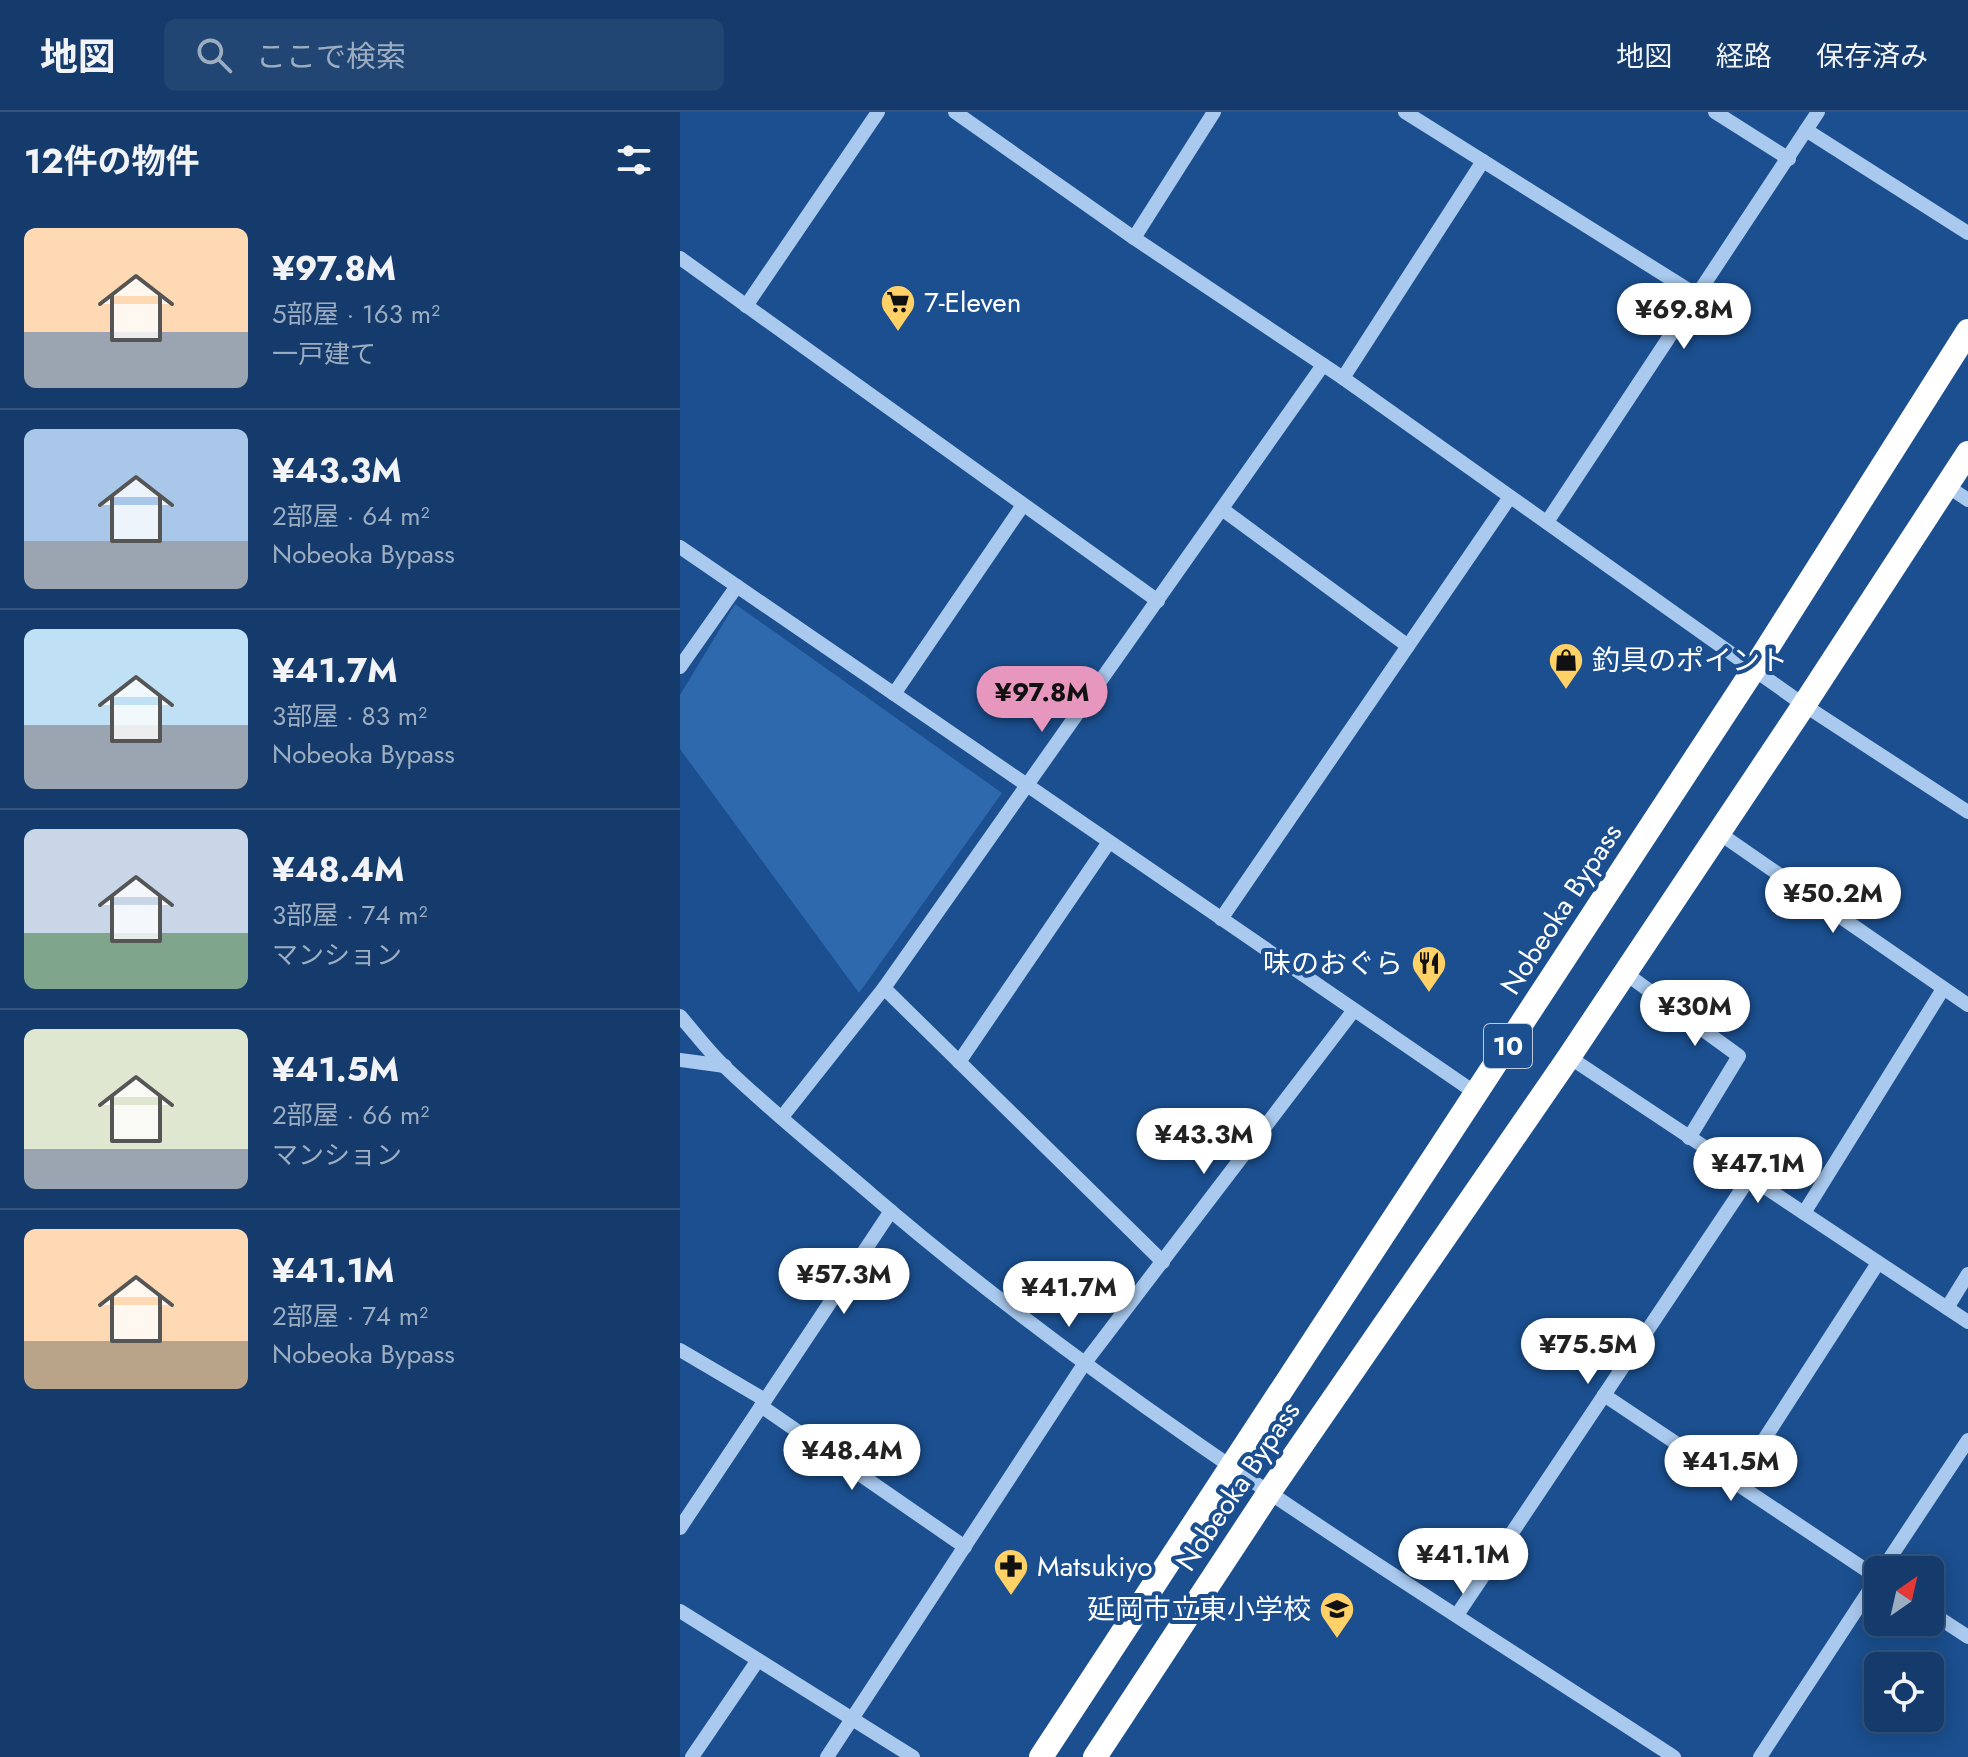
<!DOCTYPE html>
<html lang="ja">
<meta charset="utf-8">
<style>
:root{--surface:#143b6b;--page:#214673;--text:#f1f3f6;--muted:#9dadc1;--line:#33557e;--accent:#e797bd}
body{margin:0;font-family:Jost,"Noto Sans JP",sans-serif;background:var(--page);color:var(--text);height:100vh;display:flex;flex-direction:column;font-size:30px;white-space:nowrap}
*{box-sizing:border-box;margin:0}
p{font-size:26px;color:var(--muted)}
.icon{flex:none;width:44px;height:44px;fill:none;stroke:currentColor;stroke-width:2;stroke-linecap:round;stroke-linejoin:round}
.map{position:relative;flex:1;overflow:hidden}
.side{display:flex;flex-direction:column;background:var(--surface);width:680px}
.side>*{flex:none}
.needle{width:52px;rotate:34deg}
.fabs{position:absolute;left:1184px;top:1444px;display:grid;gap:16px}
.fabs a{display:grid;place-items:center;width:80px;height:80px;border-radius:12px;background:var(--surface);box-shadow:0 4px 20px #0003,0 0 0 2px var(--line);font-size:40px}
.price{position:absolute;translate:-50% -68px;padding:0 18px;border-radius:28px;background:#fff;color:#222;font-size:26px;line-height:52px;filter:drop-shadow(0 2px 4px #0008)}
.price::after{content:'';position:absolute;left:50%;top:48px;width:24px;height:18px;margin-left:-12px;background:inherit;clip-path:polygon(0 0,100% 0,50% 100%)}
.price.current{background:var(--accent);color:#111}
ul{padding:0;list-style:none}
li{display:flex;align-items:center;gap:24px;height:200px;padding:0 24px}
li+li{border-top:2px solid var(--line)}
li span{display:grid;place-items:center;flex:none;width:224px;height:160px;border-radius:12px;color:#555}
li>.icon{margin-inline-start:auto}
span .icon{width:96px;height:96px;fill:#fffc;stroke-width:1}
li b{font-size:34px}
h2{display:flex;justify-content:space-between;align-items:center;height:96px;padding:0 24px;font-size:34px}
header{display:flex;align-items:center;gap:48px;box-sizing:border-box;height:112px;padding:0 40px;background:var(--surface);border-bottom:2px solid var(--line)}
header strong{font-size:38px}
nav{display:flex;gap:44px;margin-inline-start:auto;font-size:28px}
.search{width:560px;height:72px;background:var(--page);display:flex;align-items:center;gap:20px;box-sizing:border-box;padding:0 28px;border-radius:12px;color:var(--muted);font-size:30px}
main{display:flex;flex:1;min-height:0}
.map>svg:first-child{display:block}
</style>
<header>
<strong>地図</strong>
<div class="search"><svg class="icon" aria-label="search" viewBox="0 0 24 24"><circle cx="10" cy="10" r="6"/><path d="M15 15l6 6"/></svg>ここで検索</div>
<nav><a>地図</a><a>経路</a><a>保存済み</a></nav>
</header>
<main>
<section class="side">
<h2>12件の物件<svg class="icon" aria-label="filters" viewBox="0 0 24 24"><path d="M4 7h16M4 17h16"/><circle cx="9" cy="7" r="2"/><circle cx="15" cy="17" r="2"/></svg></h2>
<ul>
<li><span style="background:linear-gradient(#ffd9b3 65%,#9aa5b1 0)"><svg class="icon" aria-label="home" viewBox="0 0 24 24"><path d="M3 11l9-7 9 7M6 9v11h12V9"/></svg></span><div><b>¥97.8M</b><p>5部屋 · 163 m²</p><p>一戸建て</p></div></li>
<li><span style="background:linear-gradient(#a9c7e8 70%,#9aa5b1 0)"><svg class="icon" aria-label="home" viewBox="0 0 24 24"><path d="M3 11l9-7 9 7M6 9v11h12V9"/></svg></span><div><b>¥43.3M</b><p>2部屋 · 64 m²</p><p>Nobeoka Bypass</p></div></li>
<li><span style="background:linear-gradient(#bfe0f5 60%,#9aa5b1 0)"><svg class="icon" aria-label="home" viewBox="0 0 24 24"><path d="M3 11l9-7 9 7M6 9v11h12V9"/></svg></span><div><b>¥41.7M</b><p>3部屋 · 83 m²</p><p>Nobeoka Bypass</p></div></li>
<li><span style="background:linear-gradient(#c9d6e8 65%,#7fa58c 0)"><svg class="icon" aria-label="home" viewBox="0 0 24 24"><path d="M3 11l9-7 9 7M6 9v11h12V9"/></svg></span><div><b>¥48.4M</b><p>3部屋 · 74 m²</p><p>マンション</p></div></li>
<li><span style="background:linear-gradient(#dfe7d0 75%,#9aa5b1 0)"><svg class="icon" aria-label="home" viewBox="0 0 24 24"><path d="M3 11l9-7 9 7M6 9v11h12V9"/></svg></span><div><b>¥41.5M</b><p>2部屋 · 66 m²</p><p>マンション</p></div></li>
<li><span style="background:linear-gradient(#ffd9b3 70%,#b9a48a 0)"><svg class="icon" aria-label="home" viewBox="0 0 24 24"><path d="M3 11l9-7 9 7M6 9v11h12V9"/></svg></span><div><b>¥41.1M</b><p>2部屋 · 74 m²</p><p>Nobeoka Bypass</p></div></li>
</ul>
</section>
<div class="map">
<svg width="1288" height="1645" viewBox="0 0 1288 1645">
<rect width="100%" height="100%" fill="#1b4f8f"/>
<path fill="#2e69ad" d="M55 492 322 681 179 881 0 637V583Z"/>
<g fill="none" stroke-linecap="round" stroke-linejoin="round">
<g stroke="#a9c9ee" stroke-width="14">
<path d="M275 0 454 126 663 266 1124 593 1288 700"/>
<path d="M725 0 1018 184"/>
<path d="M1035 0 1109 47"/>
<path d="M1126 18 1288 121"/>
<path d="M454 126 534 0"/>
<path d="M0 146 478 489"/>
<path d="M66 194 198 0"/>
<path d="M663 266 803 49"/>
<path d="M1267 374 1288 388"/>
<path d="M542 397 728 534"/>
<path d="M867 410 1138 0"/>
<path d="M0 435 797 982"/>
<path d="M0 555 57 474"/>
<path d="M214 582 343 393"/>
<path d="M1039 721 1288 893"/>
<path d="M541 807 830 385"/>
<path d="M945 861 1059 944 1009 1026"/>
<path d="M204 876 483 1150"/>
<path d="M0 904C15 921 29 940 46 956 92 1000 143 1041 192 1083 440 1296 721 1466 994 1645"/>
<path d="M889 945 1288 1210"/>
<path d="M0 948 45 954"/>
<path d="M279 950 429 730"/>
<path d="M102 1005 204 876 643 253"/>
<path d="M1124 1101 1263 877"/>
<path d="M1267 1196 1288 1162"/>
<path d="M0 1238 85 1288"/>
<path d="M924 1283 1198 1466"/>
<path d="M81 1294 285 1435"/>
<path d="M1056 1371 1198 1151"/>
<path d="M0 1416 211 1099"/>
<path d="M1202 1458 1288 1328"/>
<path d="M0 1499 233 1645"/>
<path d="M1250 1500 1288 1525"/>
<path d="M777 1503 1070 1065"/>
<path d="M12 1645 78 1548"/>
<path d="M147 1645 404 1252 674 898"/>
<path d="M1080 1645 1198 1465"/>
</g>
<g stroke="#fff" stroke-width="24">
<path d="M361 1645 1074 557 1288 219"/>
<path d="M415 1645 590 1379 889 945 1124 593 1288 341"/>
</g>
</g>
<defs>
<g id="supermarket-pin" transform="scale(1.8)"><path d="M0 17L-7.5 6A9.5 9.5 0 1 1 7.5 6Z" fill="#ffd166" stroke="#1b4f8f"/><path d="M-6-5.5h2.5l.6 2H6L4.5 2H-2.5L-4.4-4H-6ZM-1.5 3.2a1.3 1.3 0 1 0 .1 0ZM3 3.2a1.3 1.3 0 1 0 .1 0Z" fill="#111"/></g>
<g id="shop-pin" transform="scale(1.8)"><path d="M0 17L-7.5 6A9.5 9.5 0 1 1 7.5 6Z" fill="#ffd166" stroke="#1b4f8f"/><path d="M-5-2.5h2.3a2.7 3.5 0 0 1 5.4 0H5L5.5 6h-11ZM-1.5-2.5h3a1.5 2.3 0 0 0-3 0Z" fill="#111"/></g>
<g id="restaurant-pin" transform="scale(1.8)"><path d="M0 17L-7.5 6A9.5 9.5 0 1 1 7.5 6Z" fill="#ffd166" stroke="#1b4f8f"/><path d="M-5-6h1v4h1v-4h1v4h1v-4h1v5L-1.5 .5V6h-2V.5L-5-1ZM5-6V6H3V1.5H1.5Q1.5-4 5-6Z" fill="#111"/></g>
<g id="pharmacy-pin" transform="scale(1.8)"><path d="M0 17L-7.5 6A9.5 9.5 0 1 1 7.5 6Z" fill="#ffd166" stroke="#1b4f8f"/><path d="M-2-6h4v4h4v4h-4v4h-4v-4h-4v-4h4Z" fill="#111"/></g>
<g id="school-pin" transform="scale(1.8)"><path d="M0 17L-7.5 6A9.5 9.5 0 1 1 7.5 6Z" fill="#ffd166" stroke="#1b4f8f"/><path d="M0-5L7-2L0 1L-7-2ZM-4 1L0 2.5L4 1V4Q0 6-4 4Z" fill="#111"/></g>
</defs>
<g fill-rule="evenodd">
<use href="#supermarket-pin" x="218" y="190"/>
<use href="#shop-pin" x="886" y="548"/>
<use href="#restaurant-pin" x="749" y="851"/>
<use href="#pharmacy-pin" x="331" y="1454"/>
<use href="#school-pin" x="657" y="1497"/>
</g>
<g text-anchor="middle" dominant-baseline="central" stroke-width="8" stroke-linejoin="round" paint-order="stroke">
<rect fill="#1b4f8f" stroke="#bbcadd" stroke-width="2" x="804" y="912" width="48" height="44" rx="6"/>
<g font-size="26" font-weight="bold" fill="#fff">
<text x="828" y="934">10</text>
</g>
<g font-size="28" fill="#fff" stroke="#1b4f8f" text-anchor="start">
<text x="244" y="190">7-Eleven</text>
<text x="912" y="548">釣具のポイント</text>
<text x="723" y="851" text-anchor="end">味のおぐら</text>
<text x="357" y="1454">Matsukiyo</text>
<text x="631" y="1497" text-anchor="end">延岡市立東小学校</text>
</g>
<g font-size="28" fill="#fff" stroke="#1b4f8f">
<text transform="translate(881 797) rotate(-57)">Nobeoka Bypass</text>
<text transform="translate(558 1374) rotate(-56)">Nobeoka Bypass</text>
</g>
</g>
</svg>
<div class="fabs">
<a><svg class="needle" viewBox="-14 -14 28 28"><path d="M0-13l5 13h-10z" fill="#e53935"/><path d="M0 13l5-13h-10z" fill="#9dadc1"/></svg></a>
<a><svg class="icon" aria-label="locate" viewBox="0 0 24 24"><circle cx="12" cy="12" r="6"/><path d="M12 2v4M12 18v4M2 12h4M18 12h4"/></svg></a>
</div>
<b class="price" style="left:1004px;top:239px">¥69.8M</b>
<b class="price current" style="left:362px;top:622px">¥97.8M</b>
<b class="price" style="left:1153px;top:823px">¥50.2M</b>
<b class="price" style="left:1015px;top:936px">¥30M</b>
<b class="price" style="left:524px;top:1064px">¥43.3M</b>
<b class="price" style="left:1078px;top:1093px">¥47.1M</b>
<b class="price" style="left:164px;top:1204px">¥57.3M</b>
<b class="price" style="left:389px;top:1217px">¥41.7M</b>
<b class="price" style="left:908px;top:1274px">¥75.5M</b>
<b class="price" style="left:172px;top:1380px">¥48.4M</b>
<b class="price" style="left:1051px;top:1391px">¥41.5M</b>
<b class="price" style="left:783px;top:1484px">¥41.1M</b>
</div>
</main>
